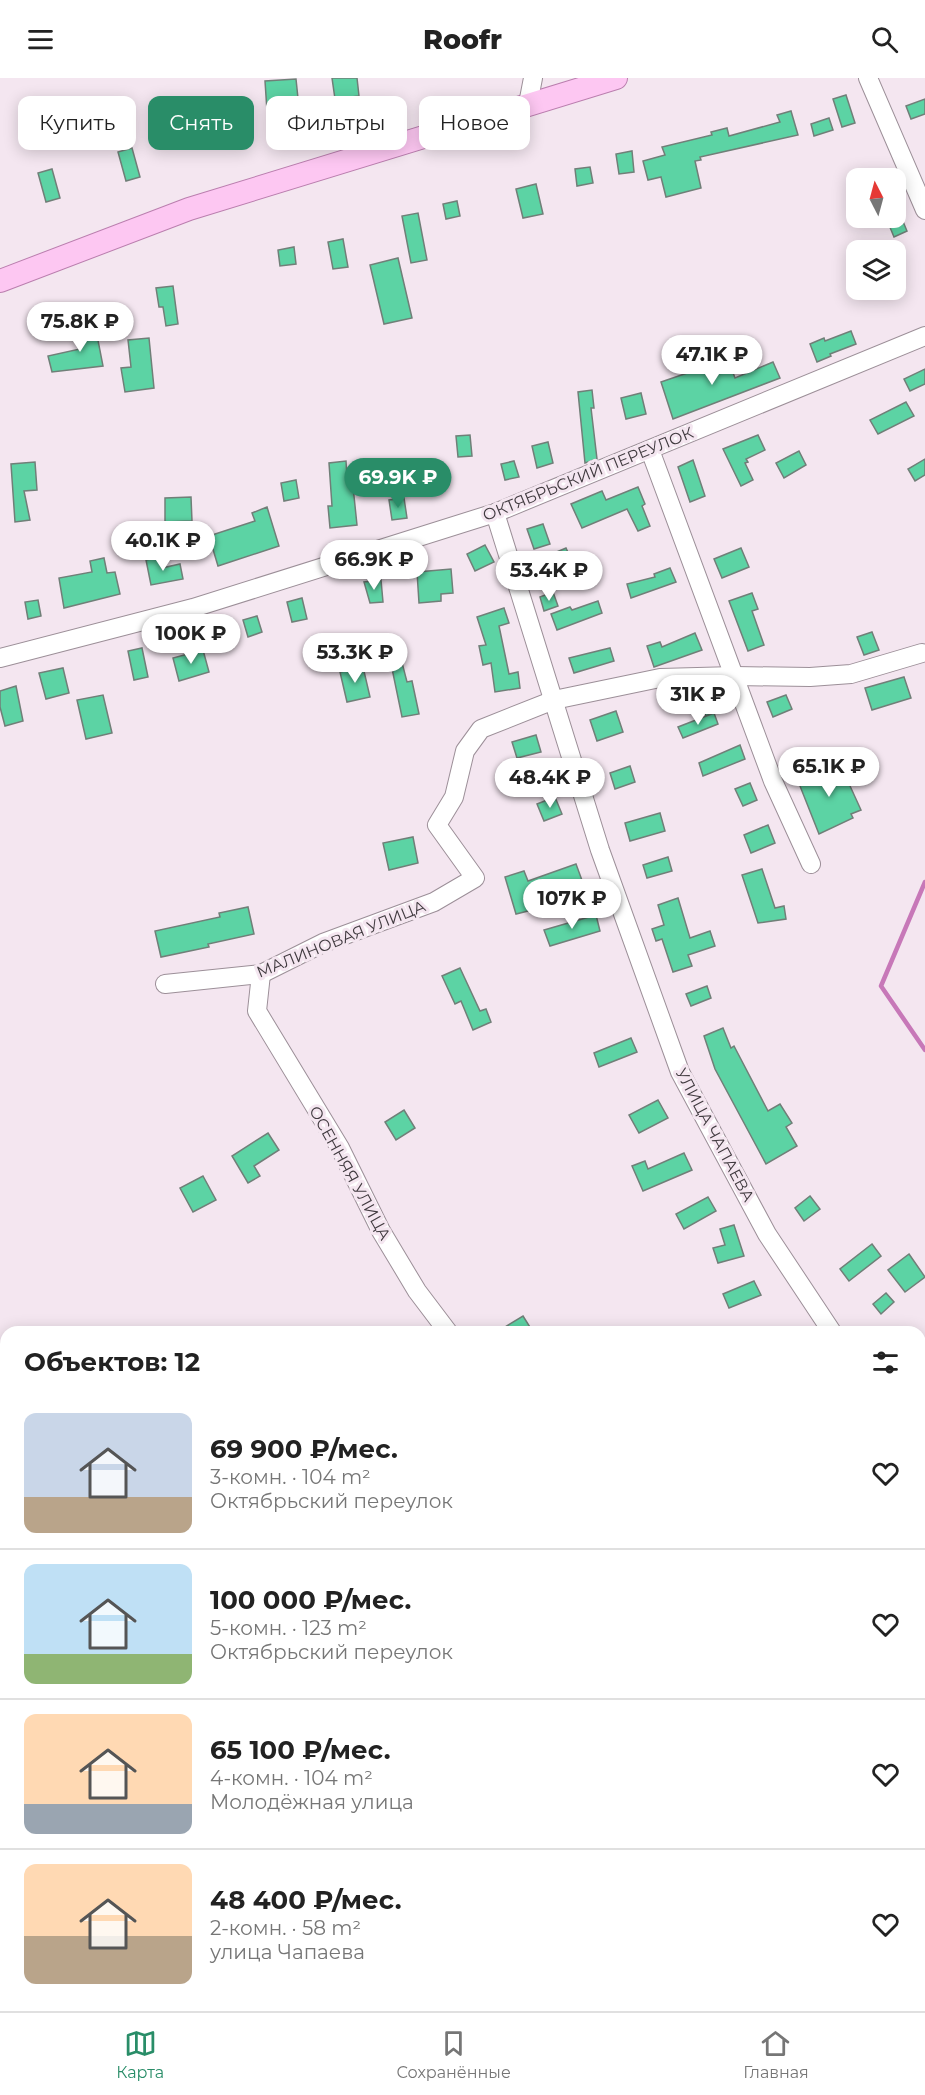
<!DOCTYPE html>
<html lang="ru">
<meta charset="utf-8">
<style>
:root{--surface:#fff;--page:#f6f6f6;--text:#222;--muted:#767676;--line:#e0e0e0;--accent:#298d68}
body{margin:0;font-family:Montserrat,sans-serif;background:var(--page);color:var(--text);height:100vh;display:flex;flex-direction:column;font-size:22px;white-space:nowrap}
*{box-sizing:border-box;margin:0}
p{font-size:20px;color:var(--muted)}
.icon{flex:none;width:33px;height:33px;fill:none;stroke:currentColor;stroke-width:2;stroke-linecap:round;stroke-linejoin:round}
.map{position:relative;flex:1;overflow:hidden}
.side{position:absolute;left:0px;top:1248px;width:926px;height:686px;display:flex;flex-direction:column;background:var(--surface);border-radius:18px 18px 0 0;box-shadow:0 3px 15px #0003}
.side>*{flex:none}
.top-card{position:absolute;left:18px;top:18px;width:600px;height:54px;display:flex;gap:12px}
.needle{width:39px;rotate:354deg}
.tools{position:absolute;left:846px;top:90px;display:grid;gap:12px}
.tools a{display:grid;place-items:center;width:60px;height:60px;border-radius:12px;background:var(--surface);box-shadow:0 3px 15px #0003;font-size:30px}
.price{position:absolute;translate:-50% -51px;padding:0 14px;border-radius:21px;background:#fff;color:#222;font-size:20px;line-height:39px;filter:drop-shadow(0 2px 3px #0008)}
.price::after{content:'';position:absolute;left:50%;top:36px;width:18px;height:14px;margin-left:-9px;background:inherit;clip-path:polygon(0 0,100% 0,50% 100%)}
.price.active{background:var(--accent);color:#fff}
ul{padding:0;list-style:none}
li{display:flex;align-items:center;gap:18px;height:150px;padding:0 24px}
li+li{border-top:2px solid var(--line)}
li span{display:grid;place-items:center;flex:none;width:168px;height:120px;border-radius:12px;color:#555}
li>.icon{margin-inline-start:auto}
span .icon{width:72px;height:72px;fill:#fffc;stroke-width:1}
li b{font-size:26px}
h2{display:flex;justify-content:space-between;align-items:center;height:72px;padding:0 24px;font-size:26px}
.chip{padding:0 21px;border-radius:12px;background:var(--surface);box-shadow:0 3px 15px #0003;font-size:21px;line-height:54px}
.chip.active{background:var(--accent);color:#fff}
header{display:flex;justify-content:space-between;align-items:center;height:78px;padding:0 24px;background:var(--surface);font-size:27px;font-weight:800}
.tab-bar{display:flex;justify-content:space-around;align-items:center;height:84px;border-top:2px solid var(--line);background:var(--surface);font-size:16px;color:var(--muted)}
.tab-bar a{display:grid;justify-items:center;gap:3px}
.tab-bar .active{color:var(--accent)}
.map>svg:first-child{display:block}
</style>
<header><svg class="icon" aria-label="menu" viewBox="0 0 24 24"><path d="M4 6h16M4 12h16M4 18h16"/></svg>Roofr<svg class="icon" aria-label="search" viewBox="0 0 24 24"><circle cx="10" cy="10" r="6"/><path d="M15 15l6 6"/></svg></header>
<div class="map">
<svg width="925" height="1933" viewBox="0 0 925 1933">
<rect width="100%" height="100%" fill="#f4e6f0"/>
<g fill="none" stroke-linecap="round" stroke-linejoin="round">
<path stroke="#c778b8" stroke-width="4.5" d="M925 804 881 908 925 972"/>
</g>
<g fill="#5cd3a4" stroke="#707f78" stroke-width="1.5">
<path d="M332 0H357L359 18 335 21Z"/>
<path d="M296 1 299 30 267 33 265 3Z"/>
<path d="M846 17 855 45 842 49 833 21Z"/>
<path d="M925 21V36L911 41 906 28Z"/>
<path d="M791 33 798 57 700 79 701 82 695 83 701 110 666 119 661 99 648 102 643 83 665 77 662 69 712 57 711 54 727 50 729 58 780 44 777 37Z"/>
<path d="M829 40 833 52 814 58 811 46Z"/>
<path d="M132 70 140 99 126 103 118 74Z"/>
<path d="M632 73 634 94 619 96 616 76Z"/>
<path d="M590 89 593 105 577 108 575 91Z"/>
<path d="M52 91 60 120 46 124 38 95Z"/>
<path d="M536 106 543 136 523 140 516 111Z"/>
<path d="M457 123 460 138 446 141 443 126Z"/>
<path d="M418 135 427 182 411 185 402 138Z"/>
<path d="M902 141 907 153 894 159 889 147Z"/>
<path d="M343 161 348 189 333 191 328 164Z"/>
<path d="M294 169 296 186 280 188 278 172Z"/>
<path d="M398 180 412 240 384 246 370 187Z"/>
<path d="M173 208 178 246 166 248 163 229H159L156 210Z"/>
<path d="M95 247 103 288 52 294 48 278 80 271 76 251Z"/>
<path d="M851 253 856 266 830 276 831 278 817 284 810 266 824 260 825 263Z"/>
<path d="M149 260 154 310 125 314 121 290 131 289 128 262Z"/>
<path d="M728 281 735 300 773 284 780 300 673 341 661 304Z"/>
<path d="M925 291V306L910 313 904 301Z"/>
<path d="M592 312 594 330H591L597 381 585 385 578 314Z"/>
<path d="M641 315 646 336 626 341 621 320Z"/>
<path d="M906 324 914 338 878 356 870 342Z"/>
<path d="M470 357 472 378 458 379 456 358Z"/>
<path d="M758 357 765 372 746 381 748 384 745 385 753 402 741 408 723 371Z"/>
<path d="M548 364 553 385 537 390 532 368Z"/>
<path d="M799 373 806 387 784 400 776 385Z"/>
<path d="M925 381V397L915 403 908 391Z"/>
<path d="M693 382 705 418 690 424 678 389Z"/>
<path d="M346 383 347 399H352L357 447 330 450 328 428H332L329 385Z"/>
<path d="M514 383 519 399 505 402 501 386Z"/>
<path d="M35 384 37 412 24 413 30 442 15 444 11 386Z"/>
<path d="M296 402 299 420 284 423 281 405Z"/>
<path d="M638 409 645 426 642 428 650 448 638 453 627 431 582 450 571 426 602 413 606 422Z"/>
<path d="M191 419 192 443 165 444V420Z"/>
<path d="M404 420 407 440 392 442 389 422Z"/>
<path d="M267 429 279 468 218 488 209 458 255 443 252 435Z"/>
<path d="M543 446 550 466 534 471 527 451Z"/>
<path d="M485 467 494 484 475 493 467 476Z"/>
<path d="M566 470 571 481 557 487 552 476Z"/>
<path d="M741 470 749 489 722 500 714 481Z"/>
<path d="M160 479 162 490 180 486 183 501 151 507 146 482Z"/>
<path d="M104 480 107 495 115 494 120 516 64 530 59 500 92 494 90 483Z"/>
<path d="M670 490 676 504 631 520 627 506 655 499 654 496Z"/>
<path d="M451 491 453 515 441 516V523L419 525 417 494Z"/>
<path d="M381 502 383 524 370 525 364 504Z"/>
<path d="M553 514 558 528 544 533 540 519Z"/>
<path d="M752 515 758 531 752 533 764 567 748 573 729 523Z"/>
<path d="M302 520 307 541 292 544 287 524Z"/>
<path d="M38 522 41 538 28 541 25 524Z"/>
<path d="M598 523 602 535 557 552 551 536 570 529 572 532Z"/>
<path d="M504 530 509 545 499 548 509 596 518 594 520 610 495 614 491 585 483 587 479 568 486 567 477 539Z"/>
<path d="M257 538 262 554 248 559 243 542Z"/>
<path d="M872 554 879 572 864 577 857 559Z"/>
<path d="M695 555 702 572 654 589 647 568 660 564 662 569Z"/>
<path d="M142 570 148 599 134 602 128 573Z"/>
<path d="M610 570 614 583 574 595 569 580Z"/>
<path d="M203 572 209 594 179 603 173 580Z"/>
<path d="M399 573 407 604 412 603 419 636 402 639 389 576Z"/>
<path d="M363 589 370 619 347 624 340 594Z"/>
<path d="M63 590 69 615 46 621 39 595Z"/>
<path d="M904 599 911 620 872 632 865 610Z"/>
<path d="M16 608 23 643 5 648 0 629V613Z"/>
<path d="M718 616 724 631 706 638 700 624Z"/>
<path d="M103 617 112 655 86 661 77 622Z"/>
<path d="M786 617 792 631 773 639 767 624Z"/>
<path d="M616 633 623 654 597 663 590 642Z"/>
<path d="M714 635 718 646 683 660 678 649Z"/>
<path d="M536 657 541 674 517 680 512 664Z"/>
<path d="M740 667 745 681 703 698 699 685Z"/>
<path d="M840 686 861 732 851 736 853 740 819 756 798 703Z"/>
<path d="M630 688 635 704 615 711 610 695Z"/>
<path d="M750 705 757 722 743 728 735 711Z"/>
<path d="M555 719 562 736 544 743 537 726Z"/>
<path d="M660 735 665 753 630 763 625 745Z"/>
<path d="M768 747 775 765 751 775 744 757Z"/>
<path d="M413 759 418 785 389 792 383 765Z"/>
<path d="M668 779 672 793 647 800 643 787Z"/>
<path d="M576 786 583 805 533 823 536 831 516 836 505 799 524 793 528 803Z"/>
<path d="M762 791 775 830 784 828 786 841 758 845 742 797Z"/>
<path d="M678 820 690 860 710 853 715 868 688 877 692 888 673 894 662 861 656 863 652 851 664 847 658 827Z"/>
<path d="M248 829 254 856 208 866 209 869 161 879 155 853 220 839 219 835Z"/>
<path d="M596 837 600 853 550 868 544 852Z"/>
<path d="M460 890 480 933 486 931 491 944 473 952 461 923 455 926 442 898Z"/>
<path d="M707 908 711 920 691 928 686 916Z"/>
<path d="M723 950 731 970 734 968 768 1033 780 1026 792 1045 786 1049 797 1068 766 1086 715 991 704 958Z"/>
<path d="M631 960 637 974 599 989 594 975Z"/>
<path d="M658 1022 668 1040 639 1055 629 1037Z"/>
<path d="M404 1032 415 1050 396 1062 385 1044Z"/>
<path d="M268 1055 279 1072 254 1088 260 1098 248 1105 232 1078Z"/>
<path d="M684 1075 692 1092 643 1113 632 1088 645 1083 648 1091Z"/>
<path d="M203 1098 216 1122 193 1134 180 1110Z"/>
<path d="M810 1118 820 1131 804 1143 795 1130Z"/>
<path d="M708 1119 716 1133 684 1151 676 1136Z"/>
<path d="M734 1147 744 1178 718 1185 713 1170 725 1167 720 1151Z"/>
<path d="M872 1166 881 1178 849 1203 840 1191Z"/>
<path d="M909 1176 925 1199 905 1214 888 1192Z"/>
<path d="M754 1203 761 1217 729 1230 723 1216Z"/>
<path d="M886 1215 894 1224 881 1236 873 1226Z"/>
<path d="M523 1238 533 1254H497Z"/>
</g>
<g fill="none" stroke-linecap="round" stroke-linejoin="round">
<g stroke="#9c8f98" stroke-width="20">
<g id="minor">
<path d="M868 0 925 132"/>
<path d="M528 26 533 0"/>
<path d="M650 372 773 703 811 786"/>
<path d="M495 435 600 772 680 994 767 1156 832 1254"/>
<path d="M0 580 193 530 495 435 925 258"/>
<path d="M261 896 257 933 340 1070 381 1153 417 1213 448 1254"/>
<path d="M165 906 261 896 323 865 434 824 475 800 437 747 454 719 465 673 481 651 554 622 660 600 735 598 810 599 851 596 922 575"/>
<path d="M920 1371 925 1378"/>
<path d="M920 1519 925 1517"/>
<path d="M920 1762 925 1761"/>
</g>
</g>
<g stroke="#ba7eae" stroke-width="24">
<path id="major" d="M0 203 189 131 616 0"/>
</g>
<use href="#minor" stroke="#fff" stroke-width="18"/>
<use href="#major" stroke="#fdc7f2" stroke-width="22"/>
</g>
<g text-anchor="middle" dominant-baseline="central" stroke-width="6" stroke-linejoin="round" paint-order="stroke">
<g font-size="16" fill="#403a3f" stroke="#f4e6f0">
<text transform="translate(588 396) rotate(-22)">ОКТЯБРЬСКИЙ ПЕРЕУЛОК</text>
<text transform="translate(341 861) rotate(-22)">МАЛИНОВАЯ УЛИЦА</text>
<text transform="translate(715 1057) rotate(62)">УЛИЦА ЧАПАЕВА</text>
<text transform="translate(350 1095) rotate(61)">ОСЕННЯЯ УЛИЦА</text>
</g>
</g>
</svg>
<div class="tools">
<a><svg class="needle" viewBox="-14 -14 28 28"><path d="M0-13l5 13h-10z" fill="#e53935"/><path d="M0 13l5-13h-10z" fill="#767676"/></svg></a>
<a><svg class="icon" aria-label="layers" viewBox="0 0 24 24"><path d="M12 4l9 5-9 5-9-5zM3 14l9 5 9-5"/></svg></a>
</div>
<b class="price" style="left:80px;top:275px">75.8K ₽</b>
<b class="price" style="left:712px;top:308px">47.1K ₽</b>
<b class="price active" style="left:398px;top:431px">69.9K ₽</b>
<b class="price" style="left:163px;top:494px">40.1K ₽</b>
<b class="price" style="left:374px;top:513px">66.9K ₽</b>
<b class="price" style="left:549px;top:524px">53.4K ₽</b>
<b class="price" style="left:191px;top:587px">100K ₽</b>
<b class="price" style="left:355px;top:606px">53.3K ₽</b>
<b class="price" style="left:698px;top:648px">31K ₽</b>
<b class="price" style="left:829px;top:720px">65.1K ₽</b>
<b class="price" style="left:550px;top:731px">48.4K ₽</b>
<b class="price" style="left:572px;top:852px">107K ₽</b>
<div class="top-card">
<a class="chip">Купить</a>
<a class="chip active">Снять</a>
<a class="chip">Фильтры</a>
<a class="chip">Новое</a>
</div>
<section class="side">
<h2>Объектов: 12<svg class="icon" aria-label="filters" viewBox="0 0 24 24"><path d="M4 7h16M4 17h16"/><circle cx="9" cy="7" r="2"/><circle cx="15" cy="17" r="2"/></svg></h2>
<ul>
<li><span style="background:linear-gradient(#c9d6e8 70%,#b9a48a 0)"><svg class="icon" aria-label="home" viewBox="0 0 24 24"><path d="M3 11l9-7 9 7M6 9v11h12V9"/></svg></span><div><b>69 900 ₽/мес.</b><p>3-комн. · 104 m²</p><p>Октябрьский переулок</p></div><svg class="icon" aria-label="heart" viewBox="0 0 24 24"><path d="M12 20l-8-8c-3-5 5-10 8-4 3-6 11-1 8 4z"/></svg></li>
<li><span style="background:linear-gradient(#bfe0f5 75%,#8fb573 0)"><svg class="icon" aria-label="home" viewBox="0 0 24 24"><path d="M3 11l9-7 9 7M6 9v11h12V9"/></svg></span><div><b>100 000 ₽/мес.</b><p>5-комн. · 123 m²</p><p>Октябрьский переулок</p></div><svg class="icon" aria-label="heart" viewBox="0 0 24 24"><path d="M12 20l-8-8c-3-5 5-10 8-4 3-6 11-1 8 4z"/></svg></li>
<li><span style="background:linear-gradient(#ffd9b3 75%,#9aa5b1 0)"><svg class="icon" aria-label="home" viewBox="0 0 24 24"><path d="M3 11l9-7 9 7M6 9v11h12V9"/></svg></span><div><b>65 100 ₽/мес.</b><p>4-комн. · 104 m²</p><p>Молодёжная улица</p></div><svg class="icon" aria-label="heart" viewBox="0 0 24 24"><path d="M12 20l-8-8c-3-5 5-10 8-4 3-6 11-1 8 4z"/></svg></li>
<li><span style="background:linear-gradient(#ffd9b3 60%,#b9a48a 0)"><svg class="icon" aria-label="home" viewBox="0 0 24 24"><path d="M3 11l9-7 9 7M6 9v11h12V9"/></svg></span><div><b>48 400 ₽/мес.</b><p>2-комн. · 58 m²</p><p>улица Чапаева</p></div><svg class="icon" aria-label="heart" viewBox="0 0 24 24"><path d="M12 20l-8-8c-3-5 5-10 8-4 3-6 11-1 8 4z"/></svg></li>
</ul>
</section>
</div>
<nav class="tab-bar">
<a class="active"><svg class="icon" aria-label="map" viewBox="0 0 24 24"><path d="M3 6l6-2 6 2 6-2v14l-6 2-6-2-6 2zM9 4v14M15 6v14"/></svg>Карта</a>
<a><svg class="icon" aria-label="saved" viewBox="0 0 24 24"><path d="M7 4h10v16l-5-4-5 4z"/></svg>Сохранённые</a>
<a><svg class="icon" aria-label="home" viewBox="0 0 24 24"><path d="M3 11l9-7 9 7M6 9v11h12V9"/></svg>Главная</a>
</nav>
